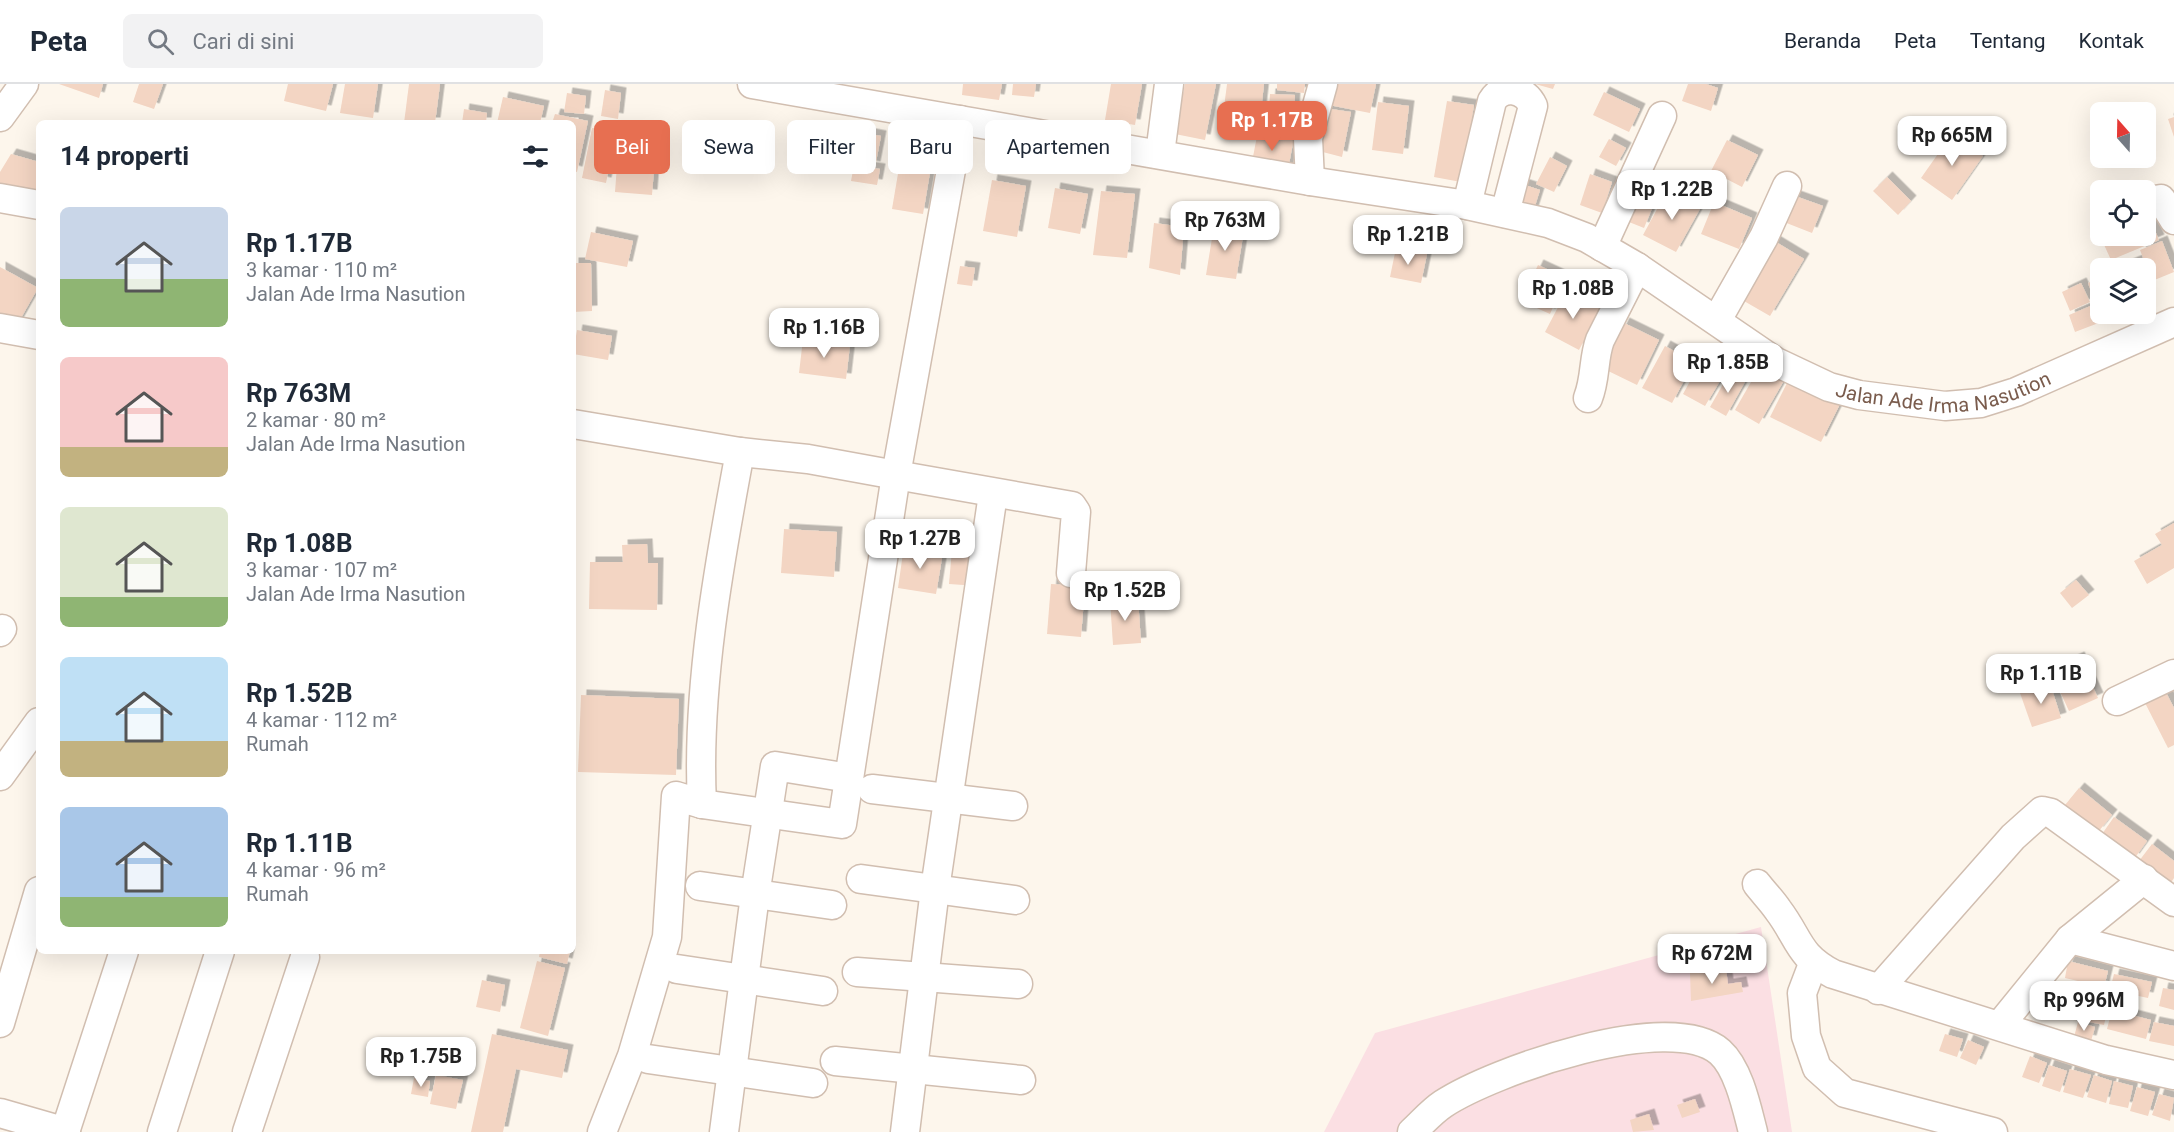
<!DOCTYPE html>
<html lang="id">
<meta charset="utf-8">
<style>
:root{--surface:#fff;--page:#f2f2f3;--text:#1f2937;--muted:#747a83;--line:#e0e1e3;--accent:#e76f51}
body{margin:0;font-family:Roboto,sans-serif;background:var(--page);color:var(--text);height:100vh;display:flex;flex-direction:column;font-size:22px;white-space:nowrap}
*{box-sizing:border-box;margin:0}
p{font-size:20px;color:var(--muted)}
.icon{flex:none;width:33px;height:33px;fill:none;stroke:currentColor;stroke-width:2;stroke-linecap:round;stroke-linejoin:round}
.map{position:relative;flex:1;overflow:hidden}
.details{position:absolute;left:36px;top:36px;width:540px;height:834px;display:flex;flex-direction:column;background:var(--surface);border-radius:9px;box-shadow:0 6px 24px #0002}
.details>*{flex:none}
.guide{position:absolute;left:594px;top:36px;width:570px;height:54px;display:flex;gap:12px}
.needle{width:39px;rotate:340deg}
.fabs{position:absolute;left:2090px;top:18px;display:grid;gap:12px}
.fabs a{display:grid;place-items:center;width:66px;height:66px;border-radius:9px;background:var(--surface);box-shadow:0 6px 24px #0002;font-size:30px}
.price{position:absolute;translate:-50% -51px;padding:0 14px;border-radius:12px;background:#fff;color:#222;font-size:20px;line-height:39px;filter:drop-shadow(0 2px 3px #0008)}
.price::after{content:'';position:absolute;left:50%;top:36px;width:18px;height:14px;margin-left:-9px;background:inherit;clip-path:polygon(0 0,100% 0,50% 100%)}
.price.on{background:var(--accent);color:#fff}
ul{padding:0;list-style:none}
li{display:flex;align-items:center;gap:18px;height:150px;padding:0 24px}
li span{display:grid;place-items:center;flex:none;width:168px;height:120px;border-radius:9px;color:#555}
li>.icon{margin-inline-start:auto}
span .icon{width:72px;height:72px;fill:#fffc;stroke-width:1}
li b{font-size:26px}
h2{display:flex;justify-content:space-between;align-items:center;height:72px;padding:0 24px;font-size:26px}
.pill{padding:0 21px;border-radius:9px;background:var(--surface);box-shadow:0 6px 24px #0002;font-size:21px;line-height:54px}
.pill.on{background:var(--accent);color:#fff}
header{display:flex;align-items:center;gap:36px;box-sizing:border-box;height:84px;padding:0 30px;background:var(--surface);border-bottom:2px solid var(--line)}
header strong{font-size:28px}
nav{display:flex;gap:33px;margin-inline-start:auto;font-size:21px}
.search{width:420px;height:54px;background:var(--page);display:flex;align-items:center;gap:15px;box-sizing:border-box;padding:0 21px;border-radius:9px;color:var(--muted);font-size:22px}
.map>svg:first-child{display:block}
</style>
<header>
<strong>Peta</strong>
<div class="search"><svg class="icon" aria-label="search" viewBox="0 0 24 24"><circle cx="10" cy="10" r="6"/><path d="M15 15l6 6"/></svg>Cari di sini</div>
<nav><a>Beranda</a><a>Peta</a><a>Tentang</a><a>Kontak</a></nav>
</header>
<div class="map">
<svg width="2174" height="1048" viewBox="0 0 2174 1048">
<defs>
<filter id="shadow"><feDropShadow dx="5.5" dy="-5.5" stdDeviation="0" flood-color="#0004"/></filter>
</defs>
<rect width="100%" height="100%" fill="#fdf6ec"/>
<path fill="#fbdfe3" d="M1761 843 1792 1048H1324L1375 949Z"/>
<g fill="#f3d5c3" filter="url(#shadow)">
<path d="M59 0H103L99 14Z"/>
<path d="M139 0H163L154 25 133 18Z"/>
<path d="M288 0H333L326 27 284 17Z"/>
<path d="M345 0H378L373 34 340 29Z"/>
<path d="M409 0H440L435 39H404Z"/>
<path d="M963 0H1002L999 16 962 11Z"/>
<path d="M1013 0H1036L1034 13 1012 11Z"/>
<path d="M1111 0H1142L1135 41 1105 36Z"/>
<path d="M1185 0H1216L1205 56 1175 50Z"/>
<path d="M1227 0H1264L1259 44 1222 39Z"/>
<path d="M1277 0H1305L1304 9 1277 6Z"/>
<path d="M1328 0H1376L1370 29 1324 20Z"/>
<path d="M1535 0H1555L1553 5Z"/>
<path d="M1688 0H1706L1718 4 1711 27 1682 17Z"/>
<path d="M605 6 621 9 618 35 601 32Z"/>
<path d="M1604 8 1640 25 1629 48 1593 31Z"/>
<path d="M567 9 586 12 584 30 564 28Z"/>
<path d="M1270 10 1295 11 1293 46 1268 44Z"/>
<path d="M503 13 544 22 540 39H497Z"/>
<path d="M1447 17 1474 21 1461 98 1434 93Z"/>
<path d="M1378 18 1409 22 1403 70 1372 66Z"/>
<path d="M1324 24 1351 28 1342 73 1315 66Z"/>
<path d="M464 25 487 29 486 39H462Z"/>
<path d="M555 30 588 37 577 88 573 87V39H552Z"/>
<path d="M2174 33V53L2168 35Z"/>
<path d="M620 42 657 45 652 111 615 108Z"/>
<path d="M592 44 616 48 606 99 582 94Z"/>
<path d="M855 47 881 52 875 83 849 78Z"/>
<path d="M1258 47 1294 54 1287 90 1251 83Z"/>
<path d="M1952 50 1983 72 1952 116 1921 94Z"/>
<path d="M1609 55 1626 64 1616 82 1599 73Z"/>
<path d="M1727 56 1758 71 1742 103 1711 87Z"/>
<path d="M903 60 934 65 923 130 892 125Z"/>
<path d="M11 70 39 78V114L0 103V88Z"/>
<path d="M1550 73 1567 82 1554 108 1536 100Z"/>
<path d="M854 81 880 85 877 101 851 97Z"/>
<path d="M1590 90 1612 98 1602 129 1580 121Z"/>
<path d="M1887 93 1911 117 1898 131 1873 107Z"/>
<path d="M1636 95 1660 105 1644 144 1619 134Z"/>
<path d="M992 96 1026 102 1017 153 983 147Z"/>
<path d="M1522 100 1540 106 1533 128 1514 122Z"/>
<path d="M1055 104 1088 110 1080 150 1048 144Z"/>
<path d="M1668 105 1701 123 1676 168 1643 151Z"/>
<path d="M1101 107 1135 110 1127 174 1093 171Z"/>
<path d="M1795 112 1823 122 1812 149 1784 138Z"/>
<path d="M1714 118 1752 134 1739 165 1701 150Z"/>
<path d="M2148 131 2159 156 2111 176 2100 152H2145V132Z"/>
<path d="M1154 139 1184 143 1180 191 1149 184Z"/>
<path d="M1214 142 1244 146 1236 195 1206 191Z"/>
<path d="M591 148 633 157 627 183 585 175Z"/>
<path d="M1771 155 1804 175 1770 232 1737 213Z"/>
<path d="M2162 157 2174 188 2152 197 2140 166Z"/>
<path d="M1396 164 1427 170 1421 199 1390 193Z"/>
<path d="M2140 175 2144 184H2127L2125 181Z"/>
<path d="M573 179H591L592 227 573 228Z"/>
<path d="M1538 181 1566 194 1550 230 1521 217Z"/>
<path d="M960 182 975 184 972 202 957 200Z"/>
<path d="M0 183 38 204 17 241 0 232Z"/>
<path d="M2100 194V215L2095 217 2088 199Z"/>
<path d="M2081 199 2090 218 2070 227 2062 208Z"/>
<path d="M1567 206 1601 224 1579 266 1545 248Z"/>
<path d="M2100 218V230H2122L2075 248 2069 231Z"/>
<path d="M1624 239 1659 256 1637 301 1602 284Z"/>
<path d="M577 246 612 252 608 276 573 270Z"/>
<path d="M803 255 850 261 846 295 799 289Z"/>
<path d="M1665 262 1694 278 1672 319 1642 304Z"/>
<path d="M1700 279 1723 292 1705 322 1683 310Z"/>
<path d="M1759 284 1783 298 1759 340 1735 326Z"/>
<path d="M1730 288 1746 296 1726 332 1710 323Z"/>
<path d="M1789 295 1840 320 1821 358 1770 333Z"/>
<path d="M2174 439V484L2147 500 2134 477 2162 461 2155 450Z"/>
<path d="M784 445 837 448 834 493 781 489Z"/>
<path d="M647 460 648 479H658L657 526 589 525 590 478H623L622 461Z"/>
<path d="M904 462 943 468 936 510 898 504Z"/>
<path d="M952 465 982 468 978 502 949 500Z"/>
<path d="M2076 496 2089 511 2072 524 2060 509Z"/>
<path d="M1051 500 1085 502 1081 553 1047 550Z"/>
<path d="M1138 514 1141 559 1113 561 1110 516Z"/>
<path d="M2079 573 2098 614 2069 627 2050 586Z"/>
<path d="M2050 599 2061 634 2032 643 2020 609Z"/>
<path d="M2163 603 2174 624V661L2168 664 2142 613Z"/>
<path d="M581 611 679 615 676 691 578 688Z"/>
<path d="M2079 704 2112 731 2098 748 2065 721Z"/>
<path d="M2114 733 2147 757 2134 775 2102 750Z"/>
<path d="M2152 760 2174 777V794L2170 800 2139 777Z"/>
<path d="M540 867H570L567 880 539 873Z"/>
<path d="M537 877 565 884 548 952 520 944Z"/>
<path d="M2068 877 2108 887 2104 903 2065 894Z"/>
<path d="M1726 885 1728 900 1741 898 1743 908 1691 917 1690 889Z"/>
<path d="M2114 890 2152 898 2148 914 2110 906Z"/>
<path d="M482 896 505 901 500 928 476 923Z"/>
<path d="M2163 904 2174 906V926L2159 922Z"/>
<path d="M2064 915 2108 924 2104 941 2060 932Z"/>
<path d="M2112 926 2151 936 2146 955 2107 945Z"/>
<path d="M2078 938 2095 943 2091 957 2074 953Z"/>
<path d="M2154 938 2174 942V962L2149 957Z"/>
<path d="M492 950 568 966 562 994 516 985 503 1048H471Z"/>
<path d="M1945 950 1963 955 1957 973 1939 967Z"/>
<path d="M1968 956 1984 963 1976 981 1960 974Z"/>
<path d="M2030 972 2047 979 2039 999 2022 993Z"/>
<path d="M2049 981 2067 987 2060 1008 2042 1002Z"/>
<path d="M2070 985 2091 991 2083 1014 2063 1008Z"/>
<path d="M436 991 463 996 456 1025 430 1020Z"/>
<path d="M2094 991 2112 997 2106 1019 2087 1013Z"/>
<path d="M414 994 430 997 428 1013 411 1010Z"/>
<path d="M2114 997 2133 1002 2128 1024 2109 1020Z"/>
<path d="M2137 1003 2155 1008 2148 1032 2130 1027Z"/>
<path d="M2159 1010 2174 1014 2170 1037 2152 1031Z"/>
<path d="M1695 1015 1700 1028 1682 1034 1677 1021Z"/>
<path d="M1649 1030 1654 1046 1633 1048 1630 1036Z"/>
</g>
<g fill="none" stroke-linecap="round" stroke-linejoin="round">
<g stroke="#d1beb0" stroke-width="31">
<g id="minor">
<path id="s1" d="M752 0 1310 97 1467 121 1548 139 1587 154 1637 183 1776 278 1829 303 1859 311 1945 322 1981 319 2016 308 2174 238"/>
<path d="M0 33 24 0"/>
<path d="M1160 70 1169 0"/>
<path d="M1310 97 1308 54 1323 0"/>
<path d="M0 114 39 121"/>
<path d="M2145 118 2161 115 2174 136"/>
<path d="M1467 121 1492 17C1502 0 1525 4 1533 22L1505 129"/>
<path d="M1602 163 1662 32"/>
<path d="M1717 236 1764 153 1787 102"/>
<path d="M0 244 39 251"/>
<path d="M1588 314C1596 294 1593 275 1600 256L1637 183"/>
<path d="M573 340 740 368 808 375 896 391 960 36"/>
<path d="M0 548 2 545"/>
<path d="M2117 617 2174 590"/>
<path d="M0 692 39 638"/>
<path d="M872 705 1013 722"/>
<path d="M702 720 842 740 896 391 1072 422 1076 428 1071 489"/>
<path d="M861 795 1015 816"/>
<path d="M1757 800C1764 809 1772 817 1778 826 1800 855 1797 871 1833 890L2106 976 2174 991"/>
<path d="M700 802 832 821"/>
<path d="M2070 855 2174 882"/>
<path d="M1813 880 1802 909 1806 952 1817 984 1845 1009 1993 1048"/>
<path d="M677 885 823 907"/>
<path d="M857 888 1018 900"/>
<path d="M1878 906 2013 753 2042 727 2051 729 2174 818"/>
<path d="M0 939 39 807"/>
<path d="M2000 941 2070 855 2144 795"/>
<path d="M648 975 813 999"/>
<path d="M835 977 1021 996"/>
<path d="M0 1029 66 1048"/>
<path d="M65 1048 124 867"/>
<path d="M162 1048 220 867"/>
<path d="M247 1048 305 873"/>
<path d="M602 1048 632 972 667 853 676 712 702 720C696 606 719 480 740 368"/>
<path d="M724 1048 755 811 775 682 849 694"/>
<path d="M905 1048 935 805 993 410"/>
<path d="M1412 1048C1422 1039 1431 1028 1443 1020 1493 987 1670 925 1720 968 1739 985 1747 1025 1753 1048"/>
</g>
</g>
<use href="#minor" stroke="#fff" stroke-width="28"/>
</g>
<g text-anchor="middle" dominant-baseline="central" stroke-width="6" stroke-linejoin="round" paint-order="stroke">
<g font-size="20" fill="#7a5c4d" stroke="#fffaf3">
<text stroke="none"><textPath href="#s1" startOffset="1252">Jalan Ade Irma Nasution</textPath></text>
</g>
</g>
</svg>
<div class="fabs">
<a><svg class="needle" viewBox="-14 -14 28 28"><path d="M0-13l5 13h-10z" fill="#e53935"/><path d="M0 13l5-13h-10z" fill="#747a83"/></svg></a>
<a><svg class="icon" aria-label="locate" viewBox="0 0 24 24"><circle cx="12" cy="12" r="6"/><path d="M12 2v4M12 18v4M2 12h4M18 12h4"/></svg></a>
<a><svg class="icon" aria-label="layers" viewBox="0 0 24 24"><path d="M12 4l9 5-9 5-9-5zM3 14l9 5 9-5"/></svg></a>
</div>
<b class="price on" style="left:1272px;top:68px">Rp 1.17B</b>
<b class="price" style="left:1952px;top:83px">Rp 665M</b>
<b class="price" style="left:1672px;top:137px">Rp 1.22B</b>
<b class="price" style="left:1225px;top:168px">Rp 763M</b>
<b class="price" style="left:1408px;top:182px">Rp 1.21B</b>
<b class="price" style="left:1573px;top:236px">Rp 1.08B</b>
<b class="price" style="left:824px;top:275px">Rp 1.16B</b>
<b class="price" style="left:1728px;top:310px">Rp 1.85B</b>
<b class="price" style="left:920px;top:486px">Rp 1.27B</b>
<b class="price" style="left:1125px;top:538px">Rp 1.52B</b>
<b class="price" style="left:2041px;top:621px">Rp 1.11B</b>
<b class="price" style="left:1712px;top:901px">Rp 672M</b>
<b class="price" style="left:2084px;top:948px">Rp 996M</b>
<b class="price" style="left:421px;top:1004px">Rp 1.75B</b>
<div class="guide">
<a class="pill on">Beli</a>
<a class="pill">Sewa</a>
<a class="pill">Filter</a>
<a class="pill">Baru</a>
<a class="pill">Apartemen</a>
</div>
<section class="details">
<h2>14 properti<svg class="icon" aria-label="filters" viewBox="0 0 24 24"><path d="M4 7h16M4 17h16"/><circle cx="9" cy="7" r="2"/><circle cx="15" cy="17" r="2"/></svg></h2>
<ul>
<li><span style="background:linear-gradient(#c9d6e8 60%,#8fb573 0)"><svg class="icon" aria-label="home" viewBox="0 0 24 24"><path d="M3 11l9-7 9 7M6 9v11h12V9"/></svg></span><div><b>Rp 1.17B</b><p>3 kamar · 110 m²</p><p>Jalan Ade Irma Nasution</p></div></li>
<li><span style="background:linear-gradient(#f6c9c9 75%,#c2b280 0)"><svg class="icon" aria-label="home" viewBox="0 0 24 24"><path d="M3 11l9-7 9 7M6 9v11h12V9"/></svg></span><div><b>Rp 763M</b><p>2 kamar · 80 m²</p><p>Jalan Ade Irma Nasution</p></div></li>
<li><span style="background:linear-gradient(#dfe7d0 75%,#8fb573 0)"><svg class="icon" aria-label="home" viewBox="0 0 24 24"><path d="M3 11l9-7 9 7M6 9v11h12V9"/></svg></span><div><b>Rp 1.08B</b><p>3 kamar · 107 m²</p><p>Jalan Ade Irma Nasution</p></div></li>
<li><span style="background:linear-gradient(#bfe0f5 70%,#c2b280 0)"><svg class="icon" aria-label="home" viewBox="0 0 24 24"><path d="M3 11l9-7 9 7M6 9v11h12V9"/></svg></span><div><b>Rp 1.52B</b><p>4 kamar · 112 m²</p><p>Rumah</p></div></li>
<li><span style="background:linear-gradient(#a9c7e8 75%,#8fb573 0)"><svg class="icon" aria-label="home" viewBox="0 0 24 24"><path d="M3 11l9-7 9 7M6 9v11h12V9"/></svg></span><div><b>Rp 1.11B</b><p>4 kamar · 96 m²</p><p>Rumah</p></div></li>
</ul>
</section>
</div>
